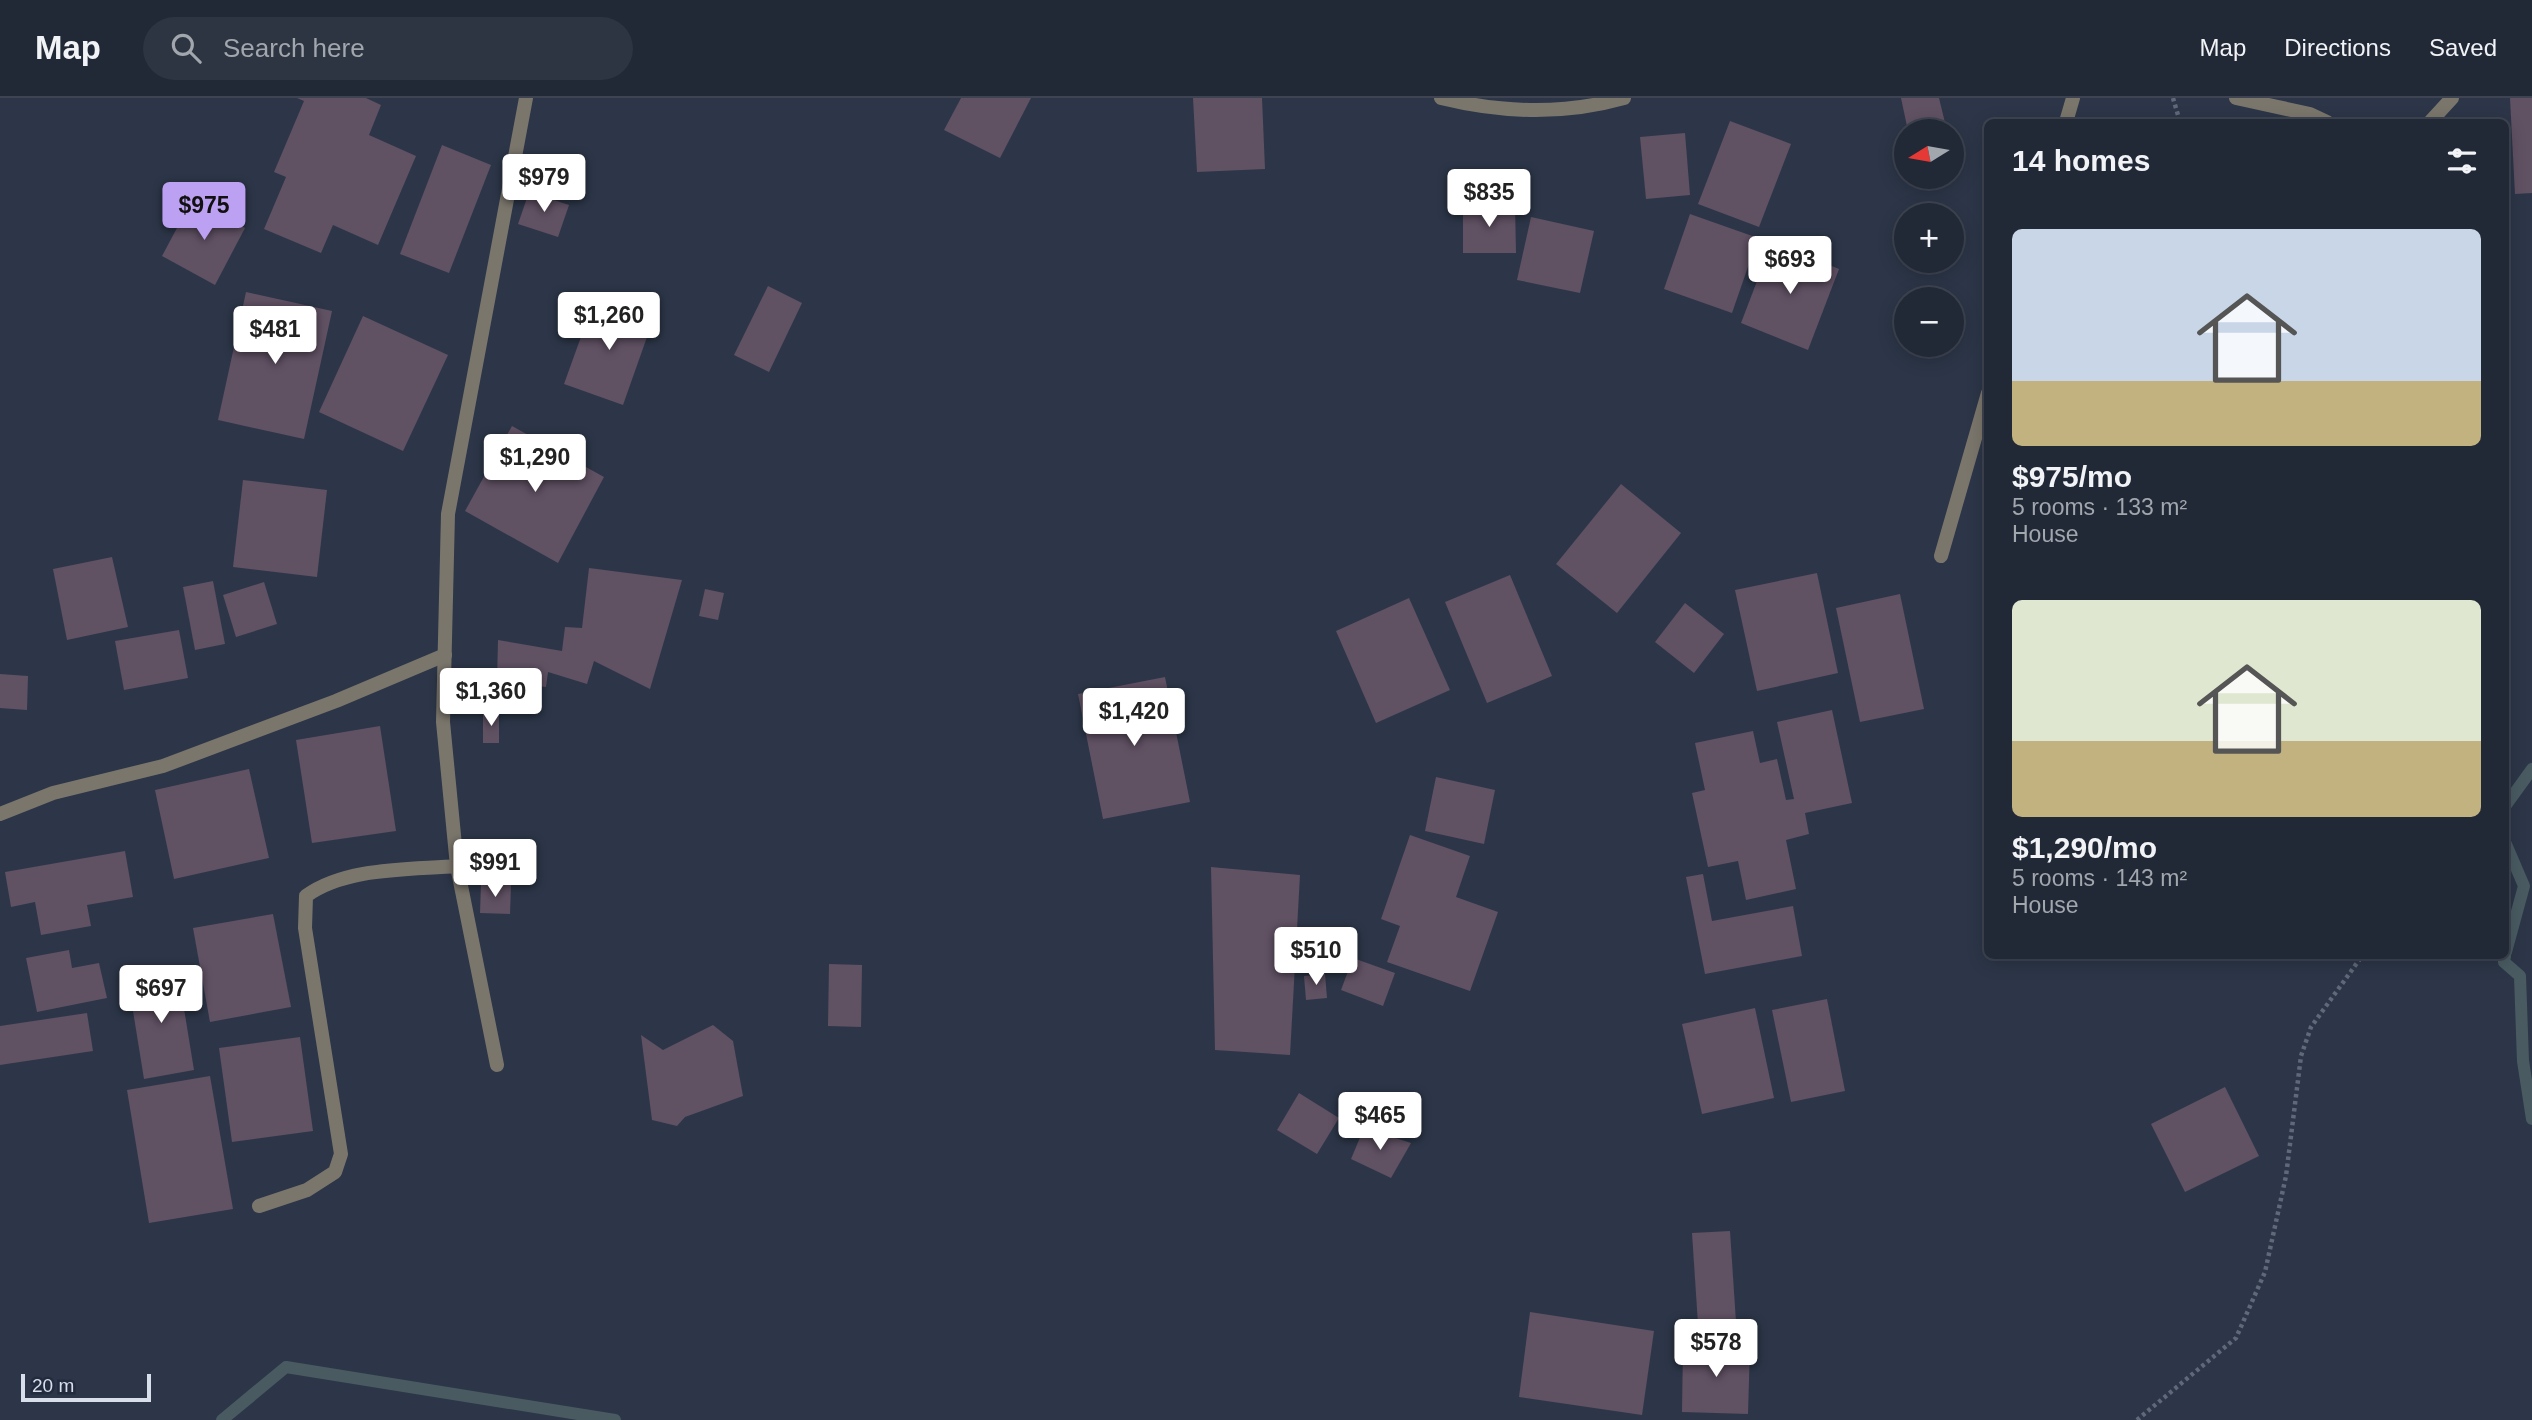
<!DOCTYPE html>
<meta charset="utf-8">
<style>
:root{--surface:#212836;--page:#2d3442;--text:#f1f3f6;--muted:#a2a6ad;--line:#3e4451;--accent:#bca0f2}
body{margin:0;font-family:Helvetica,sans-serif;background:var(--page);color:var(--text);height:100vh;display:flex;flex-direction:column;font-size:26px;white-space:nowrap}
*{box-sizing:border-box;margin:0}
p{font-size:23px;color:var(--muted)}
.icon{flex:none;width:38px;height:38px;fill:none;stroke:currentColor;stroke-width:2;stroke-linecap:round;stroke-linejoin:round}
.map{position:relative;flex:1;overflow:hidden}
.sheet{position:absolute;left:1984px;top:21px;width:525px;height:840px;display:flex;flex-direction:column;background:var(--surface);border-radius:10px;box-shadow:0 4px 18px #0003,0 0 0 2px var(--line)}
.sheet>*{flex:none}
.needle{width:46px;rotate:259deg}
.tools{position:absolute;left:1894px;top:21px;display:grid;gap:14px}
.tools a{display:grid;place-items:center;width:70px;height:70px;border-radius:50%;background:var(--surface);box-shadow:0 4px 18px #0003,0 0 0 2px var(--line);font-size:35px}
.scale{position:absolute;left:21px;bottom:18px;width:130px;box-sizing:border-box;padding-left:7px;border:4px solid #d8deea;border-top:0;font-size:19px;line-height:24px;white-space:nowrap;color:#d8deea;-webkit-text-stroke:5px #222c3e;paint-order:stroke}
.price{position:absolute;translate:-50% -60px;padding:0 16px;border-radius:7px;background:#fff;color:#222;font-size:23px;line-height:46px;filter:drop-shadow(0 2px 4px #0008)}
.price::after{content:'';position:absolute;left:50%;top:42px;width:21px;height:16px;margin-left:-10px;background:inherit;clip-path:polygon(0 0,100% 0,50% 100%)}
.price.current{background:var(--accent);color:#111}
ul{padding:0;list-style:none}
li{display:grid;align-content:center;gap:14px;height:371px;padding:0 28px}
li span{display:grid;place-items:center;height:217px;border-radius:10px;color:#555}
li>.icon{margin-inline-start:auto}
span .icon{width:126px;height:126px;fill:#fffc;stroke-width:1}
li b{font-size:30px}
h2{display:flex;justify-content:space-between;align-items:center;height:84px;padding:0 28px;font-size:30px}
header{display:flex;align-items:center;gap:42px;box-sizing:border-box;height:98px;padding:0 35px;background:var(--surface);border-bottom:2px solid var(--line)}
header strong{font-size:33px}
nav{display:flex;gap:38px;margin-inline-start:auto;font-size:24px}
.search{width:490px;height:63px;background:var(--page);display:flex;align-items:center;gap:18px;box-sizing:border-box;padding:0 24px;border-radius:38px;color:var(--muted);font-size:26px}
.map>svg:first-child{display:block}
</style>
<header>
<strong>Map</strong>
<div class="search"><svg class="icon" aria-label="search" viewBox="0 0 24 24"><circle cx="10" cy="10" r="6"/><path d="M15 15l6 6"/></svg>Search here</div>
<nav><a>Map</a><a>Directions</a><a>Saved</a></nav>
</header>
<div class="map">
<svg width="2532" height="1322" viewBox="0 0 2532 1322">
<rect width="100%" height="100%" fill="#2c3648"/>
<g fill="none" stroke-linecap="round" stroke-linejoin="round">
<g stroke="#495b61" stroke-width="12">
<path d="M2506 707 2532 671"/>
<path d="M2506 746 2524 788 2506 854"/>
<path d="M2505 858 2504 864 2520 878 2523 963 2532 1021"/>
<path d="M222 1322 286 1269 615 1322"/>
</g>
</g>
<g fill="#605163">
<path d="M297 0H366L381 7 369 37 416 58 378 147 333 127 321 155 264 131 286 79 274 74 304 3Z"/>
<path d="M961 0H1031L1000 60 944 32Z"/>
<path d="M1193 0H1262L1265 71 1197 74Z"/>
<path d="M1901 0H1939L1947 33H1908Z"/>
<path d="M2510 0H2532V95L2515 96Z"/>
<path d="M1730 23 1791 46 1759 129 1698 106Z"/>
<path d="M1685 35 1690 97 1646 101 1640 39Z"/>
<path d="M442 47 491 67 449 175 400 156Z"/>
<path d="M529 94 569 107 558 139 518 126Z"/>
<path d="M192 102 245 130 215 187 162 158Z"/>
<path d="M1463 107H1515L1516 155H1463Z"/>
<path d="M1690 116 1758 140 1732 215 1664 191Z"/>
<path d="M1531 119 1594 133 1580 195 1517 182Z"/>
<path d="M1772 144 1839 171 1808 252 1741 225Z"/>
<path d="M768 188 802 205 769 274 734 257Z"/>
<path d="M246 194 332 213 304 341 218 322Z"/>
<path d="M595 200 653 222 623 307 564 286Z"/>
<path d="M363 218 448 257 403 353 319 314Z"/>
<path d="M512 328 604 379 558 465 465 413Z"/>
<path d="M243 382 327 392 317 479 233 469Z"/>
<path d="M1621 386 1681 435 1617 515 1556 466Z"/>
<path d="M112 459 128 529 67 542 53 471Z"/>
<path d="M589 470 682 482 650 591 594 563 587 586 548 574 546 589 497 583 498 542 562 553 565 529 582 530Z"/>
<path d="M1817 475 1838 575 1757 593 1735 492Z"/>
<path d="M1510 477 1552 578 1487 605 1445 504Z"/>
<path d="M213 483 225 546 195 552 183 489Z"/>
<path d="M264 484 277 526 236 539 223 497Z"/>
<path d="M705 491 724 495 718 522 699 518Z"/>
<path d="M1900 496 1924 611 1860 624 1836 510Z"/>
<path d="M1409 500 1450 592 1376 625 1336 533Z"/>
<path d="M1685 505 1724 536 1694 575 1655 544Z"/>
<path d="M179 532 188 580 124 592 115 543Z"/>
<path d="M0 576 28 578 27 612 0 610Z"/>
<path d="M1165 579 1190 704 1103 721 1078 596Z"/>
<path d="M1832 612 1852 705 1805 715 1809 736 1786 742 1796 791 1746 802 1738 763 1708 769 1692 695 1705 692 1695 645 1753 633 1760 665 1777 661 1786 702 1794 701 1777 624Z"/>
<rect x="483" y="615" width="16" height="30"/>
<path d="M380 628 396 733 312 745 296 642Z"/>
<path d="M249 671 269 760 174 781 155 692Z"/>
<path d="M1436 679 1495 692 1484 746 1425 733Z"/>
<path d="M1410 737 1470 758 1456 799 1498 814 1470 893 1387 864 1400 828 1381 821Z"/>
<path d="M125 753 133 799 87 807 91 828 41 837 35 804 11 809 5 774Z"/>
<path d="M1211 769 1300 777 1290 957 1215 952Z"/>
<path d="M1703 776 1712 823 1793 808 1802 858 1705 876 1686 779Z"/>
<path d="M481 786 511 787 510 816 480 815Z"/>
<path d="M273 816 291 909 210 924 193 830Z"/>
<path d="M69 852 72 870 99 865 107 900 37 914 26 860Z"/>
<path d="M1353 860 1395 875 1383 908 1341 892Z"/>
<path d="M829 866 862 867 861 929 828 928Z"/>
<path d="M178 874 194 972 144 981 128 882Z"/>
<path d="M1325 876 1327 900 1306 902 1304 878Z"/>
<path d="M1827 901 1845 993 1791 1004 1772 912Z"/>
<path d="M1755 910 1774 1000 1702 1016 1682 926Z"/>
<path d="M87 915 93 953 0 967V928Z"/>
<path d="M713 927 733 943 743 998 685 1019 677 1028 652 1022 641 937 663 952Z"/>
<path d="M300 939 313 1033 232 1044 219 950Z"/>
<path d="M210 978 233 1111 149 1125 127 992Z"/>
<path d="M2225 989 2259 1058 2185 1094 2151 1026Z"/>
<path d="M1299 995 1339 1020 1317 1056 1277 1032Z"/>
<path d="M1364 1030 1411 1045 1391 1080 1351 1061Z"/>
<path d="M1730 1133 1736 1224 1698 1226 1692 1135Z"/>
<path d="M1530 1214 1654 1233 1642 1317 1519 1299Z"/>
<path d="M1683 1247 1750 1248 1748 1316 1682 1314Z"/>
</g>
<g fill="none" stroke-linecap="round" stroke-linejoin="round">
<g stroke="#606979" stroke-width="4.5" stroke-dasharray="3.5 3.5" stroke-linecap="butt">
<path d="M2173 0 2180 24"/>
<path d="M2137 1322 2236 1240 2265 1174 2286 1078 2301 958 2311 929 2362 858"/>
</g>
<g stroke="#7b766c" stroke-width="14">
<path d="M2066 24 2073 0"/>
<path d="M1941 458 1988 295"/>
</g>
<g stroke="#7b766c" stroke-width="14">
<path d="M1441 0C1502 15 1564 17 1624 0"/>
<path d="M2236 0 2310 16 2327 24"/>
<path d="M2430 24 2452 0"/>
<path d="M0 716 53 695 163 668 336 603 445 557"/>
<path d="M497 967 457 768 443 624 448 416 526 0"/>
<path d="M259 1108 307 1092 335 1074 341 1056 305 830 306 798C346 769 409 772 457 768"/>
</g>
</g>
</svg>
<div class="tools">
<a><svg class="needle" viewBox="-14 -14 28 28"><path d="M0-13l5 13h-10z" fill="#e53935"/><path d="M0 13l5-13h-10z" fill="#a2a6ad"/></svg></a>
<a>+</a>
<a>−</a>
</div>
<div class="scale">20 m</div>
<b class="price" style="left:544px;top:116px">$979</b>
<b class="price" style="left:1489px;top:131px">$835</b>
<b class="price current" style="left:204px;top:144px">$975</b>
<b class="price" style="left:1790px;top:198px">$693</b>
<b class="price" style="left:609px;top:254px">$1,260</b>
<b class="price" style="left:275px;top:268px">$481</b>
<b class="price" style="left:535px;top:396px">$1,290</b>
<b class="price" style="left:491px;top:630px">$1,360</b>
<b class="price" style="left:1134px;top:650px">$1,420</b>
<b class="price" style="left:495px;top:801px">$991</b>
<b class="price" style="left:1316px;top:889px">$510</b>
<b class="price" style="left:161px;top:927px">$697</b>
<b class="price" style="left:1380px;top:1054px">$465</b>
<b class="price" style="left:1716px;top:1281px">$578</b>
<section class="sheet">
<h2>14 homes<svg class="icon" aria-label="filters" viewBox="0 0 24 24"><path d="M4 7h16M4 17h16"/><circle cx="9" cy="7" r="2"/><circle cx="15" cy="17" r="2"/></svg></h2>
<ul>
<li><span style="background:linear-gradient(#c9d6e8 70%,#c2b280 0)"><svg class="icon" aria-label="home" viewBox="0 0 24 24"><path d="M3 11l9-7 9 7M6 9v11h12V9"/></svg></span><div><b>$975/mo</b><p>5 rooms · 133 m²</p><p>House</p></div></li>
<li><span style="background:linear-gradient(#dfe7d0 65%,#c2b280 0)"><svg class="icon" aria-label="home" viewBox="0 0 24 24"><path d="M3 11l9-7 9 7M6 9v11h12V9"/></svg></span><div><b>$1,290/mo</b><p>5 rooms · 143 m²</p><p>House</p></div></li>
</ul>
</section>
</div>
